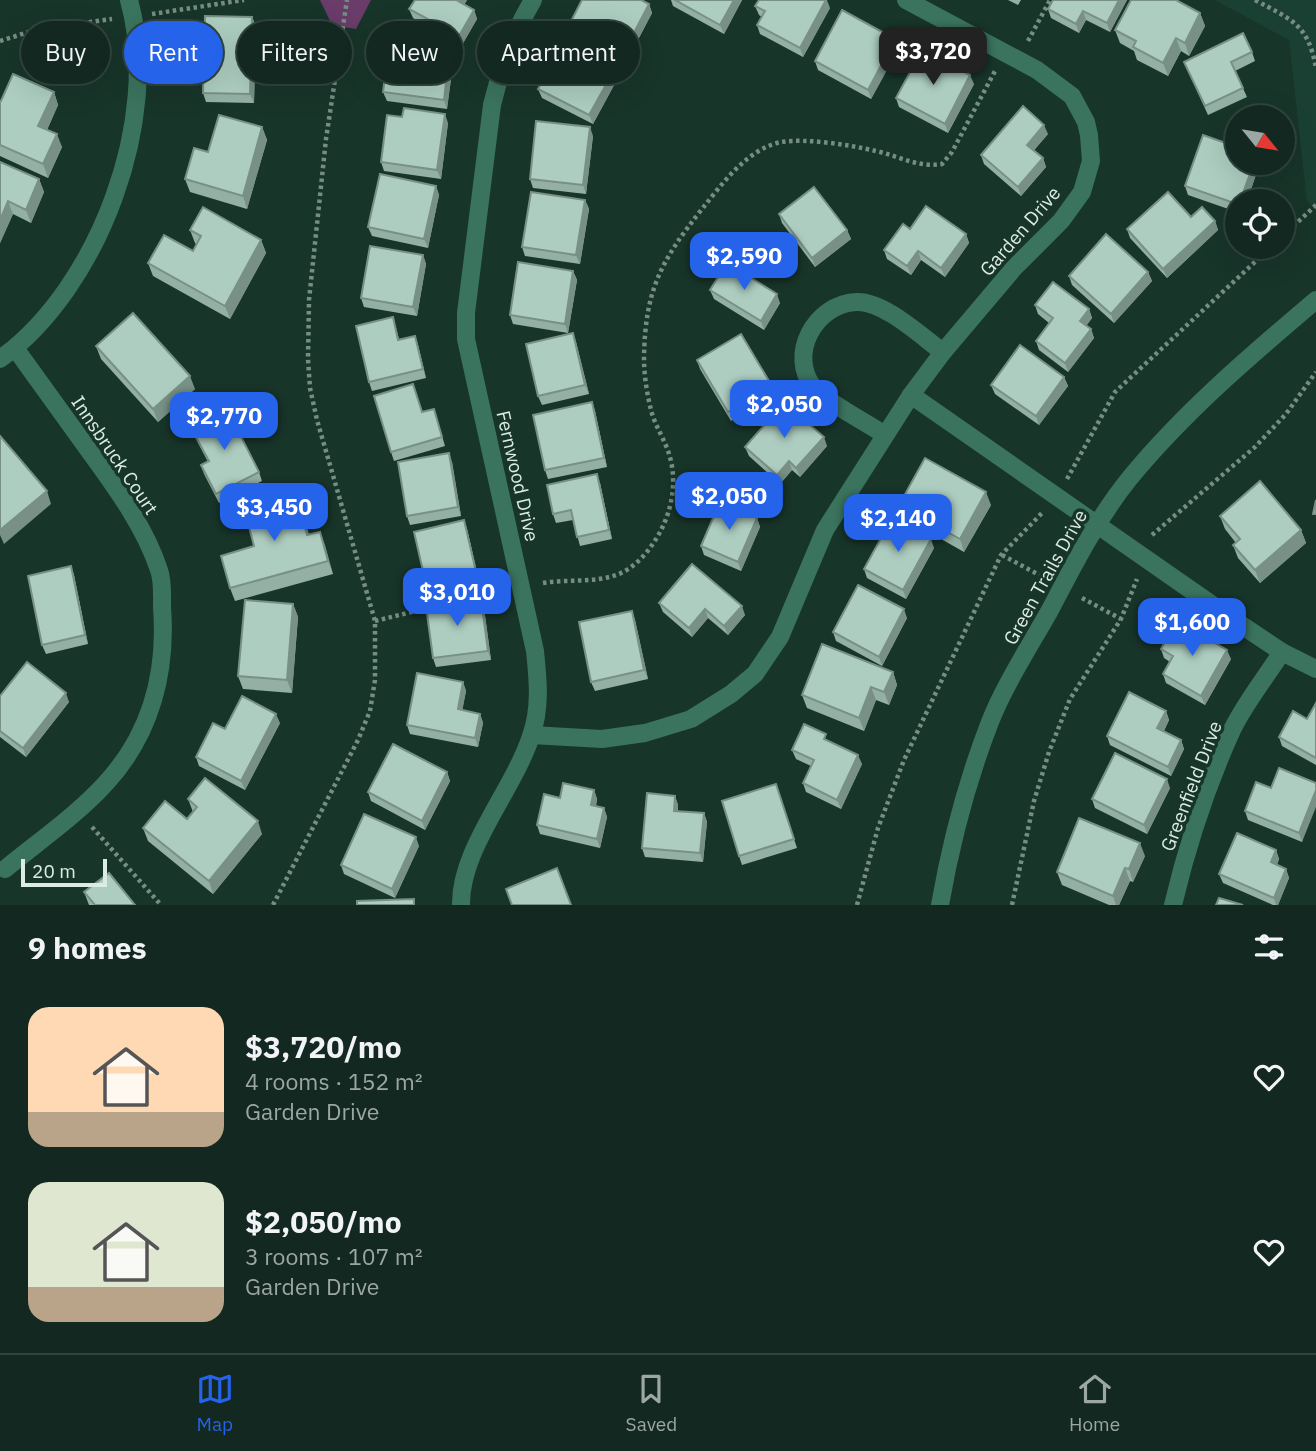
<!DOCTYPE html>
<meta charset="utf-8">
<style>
:root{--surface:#122820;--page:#1b3029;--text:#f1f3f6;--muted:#9ca6a5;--line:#31443e;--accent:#2563eb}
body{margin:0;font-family:"IBM Plex Sans",sans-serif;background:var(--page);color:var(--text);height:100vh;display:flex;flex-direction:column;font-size:26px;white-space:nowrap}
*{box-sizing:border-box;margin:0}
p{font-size:23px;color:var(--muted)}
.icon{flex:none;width:38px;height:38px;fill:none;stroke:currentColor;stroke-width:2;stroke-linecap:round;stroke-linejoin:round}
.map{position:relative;height:905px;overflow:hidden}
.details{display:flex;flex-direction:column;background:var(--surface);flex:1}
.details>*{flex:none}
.banner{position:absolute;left:21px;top:21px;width:700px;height:63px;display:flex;gap:14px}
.needle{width:46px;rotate:120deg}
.tools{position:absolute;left:1225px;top:105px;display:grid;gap:14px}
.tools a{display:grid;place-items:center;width:70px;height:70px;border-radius:50%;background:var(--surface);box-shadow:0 7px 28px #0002,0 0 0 2px var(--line);font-size:35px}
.scale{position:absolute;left:21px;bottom:18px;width:86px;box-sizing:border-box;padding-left:7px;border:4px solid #dbece5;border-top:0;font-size:19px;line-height:24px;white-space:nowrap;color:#dbece5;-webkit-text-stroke:5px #18352a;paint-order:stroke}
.price{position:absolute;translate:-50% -60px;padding:0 16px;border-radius:14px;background:var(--accent);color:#fff;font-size:23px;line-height:46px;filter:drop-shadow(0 2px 4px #0008)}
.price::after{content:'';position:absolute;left:50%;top:42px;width:21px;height:16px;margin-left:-10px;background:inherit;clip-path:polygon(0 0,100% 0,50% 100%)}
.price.selected{background:#222;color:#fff}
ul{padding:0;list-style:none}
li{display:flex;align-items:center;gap:21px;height:175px;padding:0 28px}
li span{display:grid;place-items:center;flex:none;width:196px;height:140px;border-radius:21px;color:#555}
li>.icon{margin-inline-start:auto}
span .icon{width:84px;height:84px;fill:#fffc;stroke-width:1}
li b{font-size:30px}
h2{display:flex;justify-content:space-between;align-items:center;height:84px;padding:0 28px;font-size:30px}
.pill{padding:0 24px;border-radius:32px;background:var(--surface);box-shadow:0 7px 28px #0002,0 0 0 2px var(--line);font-size:24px;line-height:63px}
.pill.selected{background:var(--accent);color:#fff}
.tab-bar{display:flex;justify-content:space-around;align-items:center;height:98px;border-top:2px solid var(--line);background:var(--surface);font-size:19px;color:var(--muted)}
.tab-bar a{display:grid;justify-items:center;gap:4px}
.tab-bar .selected{color:var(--accent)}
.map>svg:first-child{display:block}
</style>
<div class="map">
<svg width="1316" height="905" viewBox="0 0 1316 905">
<rect width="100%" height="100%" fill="#18352a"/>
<path fill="#1a4034" d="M1215 0H1316V211L1307 201 1289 40Z"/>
<path fill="#693c6a" d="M320 0H371L356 29 332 25Z"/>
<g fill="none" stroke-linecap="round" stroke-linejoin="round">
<g stroke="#768d84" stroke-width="4.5" stroke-dasharray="3.5 3.5" stroke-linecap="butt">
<path d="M1255 0C1292 20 1308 24 1316 68"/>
<path d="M152 14 244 0"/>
<path d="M0 41 38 29 112 19"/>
<path d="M1028 41 1050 0"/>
<path d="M1283 236 1316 205"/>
<path d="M1067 479 1115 392 1271 247"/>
<path d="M1152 535 1255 447 1286 414 1316 372"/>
<path d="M1002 555 1043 577"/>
<path d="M543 583C567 579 593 583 616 575 631 570 644 557 652 545 670 520 679 485 669 454 665 440 655 426 651 410 647 394 644 375 644 358 645 290 661 261 702 209 722 184 747 149 781 142 807 138 850 145 876 151 899 156 918 168 942 164L952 152 995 71"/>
<path d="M1082 598 1121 619"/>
<path d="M451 603 500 591"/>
<path d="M375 621 432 607"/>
<path d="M92 827 161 905"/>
<path d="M273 905 358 740 370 711 375 680V621L317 420 310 388 308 359 309 300 326 139 347 0"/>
<path d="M857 905 878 828 904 760 1001 555 1043 512"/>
<path d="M1012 905 1034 801 1049 752 1070 699 1121 619 1137 579"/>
</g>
<g stroke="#3a735e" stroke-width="18">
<path d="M0 359C99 288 162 118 129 0"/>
<path d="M911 395 1231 618 1282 652 1316 669"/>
<path d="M885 435C869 424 825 401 814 388 787 355 815 304 856 302 883 300 922 337 943 352"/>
<path d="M532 735 602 739 645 733 691 719 731 694 755 674 780 637 825 530 911 395 943 352 1014 268 1061 221 1082 192 1091 161 1089 135 1086 122 1072 96 1037 70 906 0"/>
<path d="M5 869C39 841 77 815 106 783 151 734 167 672 162 607 162 595 163 581 159 570 145 527 116 488 90 452 65 417 40 383 15 348"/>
<path d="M461 905C460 849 513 791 531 736 541 708 538 680 535 651L466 339V313L492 105C501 68 513 33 533 0"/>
<path d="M940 905C951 842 967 781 990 722 1004 686 1031 644 1050 610 1074 564 1097 519 1129 479 1184 412 1251 355 1316 300"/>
<path d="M1173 905C1187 846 1207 785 1232 730 1245 703 1266 677 1282 652"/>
</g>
</g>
<g fill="#94b0a4">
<path d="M467 0 464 5 474 10 477 19 462 45 413 18 409 9Z"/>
<path d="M671 0H742L724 34 673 6Z"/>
<path d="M1008 0H1021L1018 5Z"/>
<path d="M1053 0H1127L1110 32 1086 20 1079 33 1051 18 1048 9Z"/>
<path d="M649 4 652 13 630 55 614 46 610 55 572 34 569 25Z"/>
<path d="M755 6 830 8 803 57 760 34 757 25 762 17 759 15Z"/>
<path d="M1200 13 1205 26 1189 56 1181 51 1168 76 1137 60 1134 51 1120 43 1115 30Z"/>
<path d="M252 17 256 26 254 103 206 102 203 93Z"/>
<path d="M450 47 454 56 447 109 387 101 383 92Z"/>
<path d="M899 48 871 99 818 70 815 61Z"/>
<path d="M1252 52 1255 61 1235 71 1247 97 1208 115 1184 62Z"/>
<path d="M619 76 593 124 542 98 538 89Z"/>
<path d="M974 84 948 133 899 107 896 98Z"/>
<path d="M54 92 58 105 47 130 62 147 48 178 0 156V101Z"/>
<path d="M448 123 441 179 384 171 381 162Z"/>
<path d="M262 127 267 140 247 209 190 192 185 179Z"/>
<path d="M1048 134 1034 150 1043 158 1046 167 1021 196 984 164 981 155Z"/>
<path d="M593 136 586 194 533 188 530 179Z"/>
<path d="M0 162 39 179 44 192 31 223 13 214 0 243Z"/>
<path d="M1237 163H1260L1247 201H1237V212L1188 195 1185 186Z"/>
<path d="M436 186 439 195 428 248 372 236 368 227Z"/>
<path d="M585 200 589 209 580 264 525 256 522 247Z"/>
<path d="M779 214 847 230 851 239 815 267 782 223Z"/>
<path d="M1191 217 1215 221 1218 230 1167 278 1130 238 1127 229Z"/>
<path d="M910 229 966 234 969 243 945 277 921 260 911 275 887 259 884 250Z"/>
<path d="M190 230 261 240 266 253 230 319 153 276 148 263 193 251 196 244 195 243Z"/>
<path d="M423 255 426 264 417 316 364 307 361 298Z"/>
<path d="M573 271 577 280 568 333 513 324 510 315Z"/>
<path d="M1148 272 1152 281 1114 323 1072 285 1069 276Z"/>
<path d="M710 290 780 303 764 330 714 299Z"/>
<path d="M1035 305 1089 309 1092 318 1086 326 1091 329 1094 338 1068 372 1039 350 1036 341 1049 323 1038 314Z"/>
<path d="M393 317 399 339 415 336 418 345 426 378 372 391 369 382Z"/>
<path d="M576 342 589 394 542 405 538 396Z"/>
<path d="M96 346 195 389 158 422 101 359Z"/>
<path d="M697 360 772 386 775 395 731 421 700 369Z"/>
<path d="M1064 377 1068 386 1039 425 995 394 991 385Z"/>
<path d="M592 402 595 411 607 467 548 479 545 470Z"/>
<path d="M434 409 445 446 394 461 391 452Z"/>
<path d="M191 428 259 472 262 481 219 503 204 474 201 465 208 462 195 437Z"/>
<path d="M827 446 800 477 792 470 780 484 749 456 745 447Z"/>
<path d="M452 462 461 516 410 525 407 516Z"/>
<path d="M600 483 612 539 580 546 573 520 556 523 553 514Z"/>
<path d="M899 505H991L964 552 904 518Z"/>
<path d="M301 506 309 535 320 532 333 574 235 601 230 588 254 546Z"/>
<path d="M1220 516 1301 530 1306 543 1260 583 1238 558 1233 545 1236 543 1225 529Z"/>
<path d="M757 518 760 527 741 571 704 555 701 546Z"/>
<path d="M464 520 467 529 480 585 431 597 427 588Z"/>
<path d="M934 548 906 599 867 578 864 569Z"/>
<path d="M71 566 74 575 88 644 46 654 42 645Z"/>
<path d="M481 599 484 608 491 660 436 667 433 658Z"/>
<path d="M659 603 745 615 728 635 708 618 692 637 663 612Z"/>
<path d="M293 604 298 617 292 693 243 689 238 676Z"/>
<path d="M632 611 635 620 648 679 595 691 591 682Z"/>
<path d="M907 618 882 666 836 641 833 632Z"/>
<path d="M1161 649 1231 659 1205 705 1166 683 1163 674 1170 662 1164 658Z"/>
<path d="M893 672 897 685 889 705 876 700 864 731 807 708 802 695Z"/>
<path d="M463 682 466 691 462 710 480 714 483 723 478 747 410 734 407 725Z"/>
<path d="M0 696 69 702 26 757 0 737Z"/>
<path d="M1316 703V765L1282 746 1279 737 1307 719Z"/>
<path d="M1166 711 1169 720 1164 731 1181 740 1184 749 1171 776 1110 745 1107 736Z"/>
<path d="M280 723 245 790 199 766 196 757 225 729Z"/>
<path d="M829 741 862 764 841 809 806 792 803 783 811 766 796 759 792 750Z"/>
<path d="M447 772 450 781 425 830 371 801 368 792Z"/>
<path d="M1316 783 1302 842 1248 820 1245 811 1271 788Z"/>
<path d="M776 784 797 848 742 865 739 856Z"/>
<path d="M1170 788 1147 834 1095 808 1092 799Z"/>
<path d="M594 790 597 799 596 807 604 808 607 817 600 848 540 834 537 825 560 798Z"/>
<path d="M675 796 678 805V811L704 813 707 822 703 862 645 857 642 848Z"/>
<path d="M188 799 262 834 213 894 148 841 143 828 187 819 193 812Z"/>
<path d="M419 846 395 898 344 874 341 865Z"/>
<path d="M1276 850 1279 859 1277 865 1286 869 1289 878 1278 905H1273L1223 883 1219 874Z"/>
<path d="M1145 856 1133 882 1130 881 1119 905H1109L1062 885 1057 872Z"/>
<path d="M84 892 135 905H89Z"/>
</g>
<g fill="#789086">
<path d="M459 0H467L461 10 458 1Z"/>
<path d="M734 0H742L724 34 720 25Z"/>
<path d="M826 0H827L830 8 803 57 800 48Z"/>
<path d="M1119 0H1127L1110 32 1107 23Z"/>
<path d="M649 4 652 13 630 55 627 46Z"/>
<path d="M474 10 477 19 462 45 459 36Z"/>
<path d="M1083 11 1086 20 1079 33 1076 24Z"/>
<path d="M1200 13 1205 26 1189 56 1185 43Z"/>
<path d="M252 17 256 26 254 103 250 94Z"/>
<path d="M611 37 614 46 610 55 606 46Z"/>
<path d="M1176 38 1181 51 1168 76 1163 63Z"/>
<path d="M895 39 899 48 871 99 868 90Z"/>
<path d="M450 47 454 56 447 109 444 100Z"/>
<path d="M616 67 619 76 593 124 589 115Z"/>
<path d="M970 75 974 84 948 133 945 124Z"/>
<path d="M54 92 58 105 43 139 38 126Z"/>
<path d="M445 114 448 123 441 179 437 170Z"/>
<path d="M1044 125 1048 134 1031 154 1027 145Z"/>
<path d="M262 127 267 140 247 209 243 196Z"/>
<path d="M590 127 593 136 586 194 583 185Z"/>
<path d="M57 134 62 147 48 178 43 164Z"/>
<path d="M1043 158 1046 167 1021 196 1018 187Z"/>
<path d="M1254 163H1260L1247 201H1240Z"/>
<path d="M39 179 44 192 31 223 26 210Z"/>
<path d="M436 186 439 195 428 248 424 239Z"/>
<path d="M585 200 589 209 580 264 576 255Z"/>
<path d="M8 201 13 214 0 243V220Z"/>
<path d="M1215 221 1218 230 1167 278 1163 269Z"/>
<path d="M847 230 851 239 815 267 812 258Z"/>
<path d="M966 234 969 243 945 277 941 268Z"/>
<path d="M261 240 266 253 230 319 225 306Z"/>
<path d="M918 251 921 260 911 275 907 266Z"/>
<path d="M423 255 426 264 417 316 413 307Z"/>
<path d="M573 271 577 280 568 333 565 324Z"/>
<path d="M1148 272 1152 281 1114 323 1111 314Z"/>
<path d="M777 294 780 303 764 330 761 321Z"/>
<path d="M1089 309 1092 318 1083 330 1080 321Z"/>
<path d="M1091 329 1094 338 1068 372 1065 363Z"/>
<path d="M573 333 576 342 589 394 585 385Z"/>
<path d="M415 336 418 345 426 378 423 369Z"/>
<path d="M190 376 195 389 158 422 153 409Z"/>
<path d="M1064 377 1068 386 1039 425 1036 416Z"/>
<path d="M592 402 595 411 607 467 604 458Z"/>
<path d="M824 437 827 446 800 477 796 468Z"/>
<path d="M449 453 452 462 461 516 458 507Z"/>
<path d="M789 461 792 470 780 484 777 475Z"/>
<path d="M597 474 600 483 612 539 609 530Z"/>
<path d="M47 491 51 504 4 544 0 535V530Z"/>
<path d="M986 492 991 505 964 552 960 539Z"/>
<path d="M296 493 301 506 312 548 307 535Z"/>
<path d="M757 518 760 527 741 571 738 562Z"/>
<path d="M464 520 467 529 480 585 477 576Z"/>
<path d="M1301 530 1306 543 1260 583 1255 570Z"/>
<path d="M320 532 325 545 333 574 328 561Z"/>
<path d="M931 539 934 548 906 599 903 590Z"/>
<path d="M71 566 74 575 88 644 85 635Z"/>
<path d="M481 599 484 608 491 660 488 651Z"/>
<path d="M293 604 298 617 292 693 287 680Z"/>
<path d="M742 606 745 615 728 635 724 626Z"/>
<path d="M705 609 708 618 692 637 689 628Z"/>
<path d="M904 609 907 618 882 666 879 657Z"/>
<path d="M632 611 635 620 648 679 644 670Z"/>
<path d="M1227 650 1231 659 1205 705 1201 696Z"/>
<path d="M893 672 897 685 889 705 884 692Z"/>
<path d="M463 682 466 691 461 718 458 709Z"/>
<path d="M871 687 876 700 864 731 859 718Z"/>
<path d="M66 693 69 702 26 757 23 748Z"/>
<path d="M1166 711 1169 720 1161 737 1157 728Z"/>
<path d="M276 714 280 723 245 790 241 781Z"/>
<path d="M480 714 483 723 478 747 475 738Z"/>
<path d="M1181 740 1184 749 1171 776 1168 767Z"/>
<path d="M858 755 862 764 841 809 837 800Z"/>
<path d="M447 772 450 781 425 830 422 821Z"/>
<path d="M1167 779 1170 788 1147 834 1144 825Z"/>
<path d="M594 790 597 799 594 814 591 805Z"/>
<path d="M1316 790V807L1302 842 1299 833Z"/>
<path d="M675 796 678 805 677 820 674 811Z"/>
<path d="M604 808 607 817 600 848 597 839Z"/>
<path d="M704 813 707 822 703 862 700 853Z"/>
<path d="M258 821 262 834 213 894 209 881Z"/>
<path d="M416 837 419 846 395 898 392 889Z"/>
<path d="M1140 843 1145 856 1133 882 1129 869Z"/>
<path d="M1276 850 1279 859 1274 871 1271 862Z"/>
<path d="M1125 868 1130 881 1119 905H1116L1113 896Z"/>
<path d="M1286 869 1289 878 1278 905H1276L1274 898Z"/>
</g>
<g fill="#accdbf" stroke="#789086" stroke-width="2">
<path d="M415 0H459L458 1 474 10 459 36 409 9Z"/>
<path d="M582 0H641L649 4 627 46 611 37 606 46 569 25Z"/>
<path d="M675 0H734L720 25Z"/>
<path d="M759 0H826L800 48 757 25 765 11 755 6Z"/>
<path d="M1053 0H1119L1107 23 1083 11 1076 24 1048 9Z"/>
<path d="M1131 0H1176L1200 13 1185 43 1176 38 1163 63 1133 47 1136 41 1115 30Z"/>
<path d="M842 10 895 39 868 90 815 61Z"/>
<path d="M205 16 252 17 250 94 203 93Z"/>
<path d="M1243 33 1252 52 1231 62 1243 88 1205 106 1184 62Z"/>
<path d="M390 39 450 47 444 100 383 92Z"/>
<path d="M565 40 616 67 589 115 538 89Z"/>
<path d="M922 50 970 75 945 124 896 98Z"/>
<path d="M13 74 54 92 38 126 57 134 43 164 0 145V101H1Z"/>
<path d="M1023 106 1044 125 1027 145 1043 158 1018 187 981 155Z"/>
<path d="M404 108 445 114 437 170 381 162 387 115 402 117Z"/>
<path d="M219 115 262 127 243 196 185 179 194 148 208 152Z"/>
<path d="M536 121 590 127 583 185 530 179Z"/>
<path d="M1203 135 1237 147V163H1254L1240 201H1237V204L1185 186Z"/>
<path d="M0 162 39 179 26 210 8 201 0 220Z"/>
<path d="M380 174 436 186 424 239 368 227Z"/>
<path d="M814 187 847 230 812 258 779 214Z"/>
<path d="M531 192 585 200 576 255 522 247Z"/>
<path d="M1168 192 1191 217 1202 207 1215 221 1163 269 1127 229Z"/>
<path d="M926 206 966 234 941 268 918 251 907 266 884 250 903 224 910 229Z"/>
<path d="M203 207 261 240 225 306 148 263 164 235 193 251 201 236 190 230Z"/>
<path d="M1106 234 1148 272 1111 314 1069 276Z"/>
<path d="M370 246 423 255 413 307 361 298Z"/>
<path d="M518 262 573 271 565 324 510 315Z"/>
<path d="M727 263 777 294 761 321 710 290Z"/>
<path d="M1053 282 1089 309 1080 321 1091 329 1065 363 1036 341 1053 318 1035 305Z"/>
<path d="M133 313 190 376 153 409 96 346Z"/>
<path d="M393 317 398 340 415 336 423 369 369 382 356 326Z"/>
<path d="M573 333 585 385 538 396 526 344Z"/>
<path d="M741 334 772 386 728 412 697 360Z"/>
<path d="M1020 345 1064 377 1036 416 991 385Z"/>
<path d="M413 384 422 412 434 409 442 437 391 452 374 396Z"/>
<path d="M592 402 604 458 545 470 533 415Z"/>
<path d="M784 403 824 437 796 468 789 461 777 475 745 447Z"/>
<path d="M227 409 259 472 216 494 201 465 209 461 191 428Z"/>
<path d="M0 436 47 491 0 530Z"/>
<path d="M449 453 458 507 407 516 398 462Z"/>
<path d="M925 458 986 492 960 539 899 505Z"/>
<path d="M597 474 609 530 577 537 571 510 553 514 547 485Z"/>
<path d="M1260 481 1301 530 1255 570 1233 545 1240 539 1220 516Z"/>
<path d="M296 493 307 535 320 532 328 561 230 588 221 556 254 546 244 507Z"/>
<path d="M1316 500V514H1313Z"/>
<path d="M720 502 757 518 738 562 701 546Z"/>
<path d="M892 518 931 539 903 590 864 569Z"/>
<path d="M464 520 477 576 427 588 414 532Z"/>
<path d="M692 564 742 606 724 626 705 609 689 628 659 603Z"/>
<path d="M71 566 85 635 42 645 28 576Z"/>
<path d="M858 585 904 609 879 657 833 632Z"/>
<path d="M481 599 488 651 433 658 426 606Z"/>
<path d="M245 600 293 604 287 680 238 676Z"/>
<path d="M632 611 644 670 591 682 579 622Z"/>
<path d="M1176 621 1227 650 1201 696 1163 674 1173 656 1161 649Z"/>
<path d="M822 644 893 672 884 692 871 687 859 718 802 695Z"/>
<path d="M27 662 66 693 23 748 0 731V696Z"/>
<path d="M417 673 463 682 458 709 480 714 475 738 407 725Z"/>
<path d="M1129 692 1166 711 1157 728 1181 740 1168 767 1107 736Z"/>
<path d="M242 696 276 714 241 781 196 757 213 723 225 729Z"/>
<path d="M1316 703V758L1279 737 1293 711 1307 719Z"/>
<path d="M804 724 826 734 824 739 858 755 837 800 803 783 814 760 792 750Z"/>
<path d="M393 744 447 772 422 821 368 792Z"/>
<path d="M1115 753 1167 779 1144 825 1092 799Z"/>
<path d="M1279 768 1316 783V790L1299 833 1245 811 1256 782 1271 788Z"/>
<path d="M205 778 258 821 209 881 143 828 165 801 187 819 197 807 188 799Z"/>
<path d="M563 783 594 790 591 805 604 808 597 839 537 825 544 794 560 798Z"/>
<path d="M776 784 794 839 739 856 722 801Z"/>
<path d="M647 793 675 796 674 811 704 813 700 853 642 848Z"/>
<path d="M364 814 416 837 392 889 341 865Z"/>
<path d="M1079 818 1140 843 1129 869 1125 868 1113 896 1057 872Z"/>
<path d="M1237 833 1276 850 1271 862 1286 869 1274 898 1219 874Z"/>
<path d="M557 868 571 905H512L506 889Z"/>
<path d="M109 873 135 905H95L84 892Z"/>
<path d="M1219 898 1243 905H1216Z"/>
<path d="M414 899V905H357V901Z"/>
</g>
<g text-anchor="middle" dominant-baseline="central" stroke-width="7" stroke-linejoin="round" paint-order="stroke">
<g font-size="19" fill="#dbece5" stroke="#18352a">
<text transform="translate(1020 231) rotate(-49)">Garden Drive</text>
<text transform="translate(115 455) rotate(56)">Innsbruck Court</text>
<text transform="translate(518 476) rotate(77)">Fernwood Drive</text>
<text transform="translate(1045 577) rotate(-61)">Green Trails Drive</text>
<text transform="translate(1191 786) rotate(-69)">Greenfield Drive</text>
</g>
</g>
</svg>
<div class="tools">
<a><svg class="needle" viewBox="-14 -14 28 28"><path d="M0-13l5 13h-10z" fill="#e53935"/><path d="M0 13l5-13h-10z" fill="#9ca6a5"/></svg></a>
<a><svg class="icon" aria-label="locate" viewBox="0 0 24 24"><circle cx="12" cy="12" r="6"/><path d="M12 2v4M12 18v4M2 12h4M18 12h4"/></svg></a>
</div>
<div class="scale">20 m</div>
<b class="price selected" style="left:933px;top:87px">$3,720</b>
<b class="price" style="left:744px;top:292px">$2,590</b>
<b class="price" style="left:784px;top:440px">$2,050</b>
<b class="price" style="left:224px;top:452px">$2,770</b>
<b class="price" style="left:729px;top:532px">$2,050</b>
<b class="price" style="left:274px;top:543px">$3,450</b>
<b class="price" style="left:898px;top:554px">$2,140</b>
<b class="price" style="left:457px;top:628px">$3,010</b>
<b class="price" style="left:1192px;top:658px">$1,600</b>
<div class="banner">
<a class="pill">Buy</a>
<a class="pill selected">Rent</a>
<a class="pill">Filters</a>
<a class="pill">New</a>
<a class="pill">Apartment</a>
</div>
</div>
<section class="details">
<h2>9 homes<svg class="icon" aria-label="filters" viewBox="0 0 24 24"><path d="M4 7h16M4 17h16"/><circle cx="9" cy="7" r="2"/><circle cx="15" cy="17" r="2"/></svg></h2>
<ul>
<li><span style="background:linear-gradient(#ffd9b3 75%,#b9a48a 0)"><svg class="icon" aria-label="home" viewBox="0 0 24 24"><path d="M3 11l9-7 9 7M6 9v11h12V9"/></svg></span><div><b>$3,720/mo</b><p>4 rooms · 152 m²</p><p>Garden Drive</p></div><svg class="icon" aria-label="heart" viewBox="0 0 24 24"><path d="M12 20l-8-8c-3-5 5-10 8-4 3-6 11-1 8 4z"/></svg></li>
<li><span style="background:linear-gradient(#dfe7d0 75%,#b9a48a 0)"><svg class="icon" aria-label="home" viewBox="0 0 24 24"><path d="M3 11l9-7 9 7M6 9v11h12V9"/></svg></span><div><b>$2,050/mo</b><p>3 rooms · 107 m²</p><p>Garden Drive</p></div><svg class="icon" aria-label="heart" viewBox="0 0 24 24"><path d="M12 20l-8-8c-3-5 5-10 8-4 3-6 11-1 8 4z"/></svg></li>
</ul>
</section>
<nav class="tab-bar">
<a class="selected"><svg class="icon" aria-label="map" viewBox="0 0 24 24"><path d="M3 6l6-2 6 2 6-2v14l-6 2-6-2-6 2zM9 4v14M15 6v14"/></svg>Map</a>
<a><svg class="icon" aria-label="saved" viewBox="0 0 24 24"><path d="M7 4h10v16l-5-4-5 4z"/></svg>Saved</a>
<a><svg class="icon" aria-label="home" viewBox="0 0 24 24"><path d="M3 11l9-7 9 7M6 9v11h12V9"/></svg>Home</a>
</nav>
